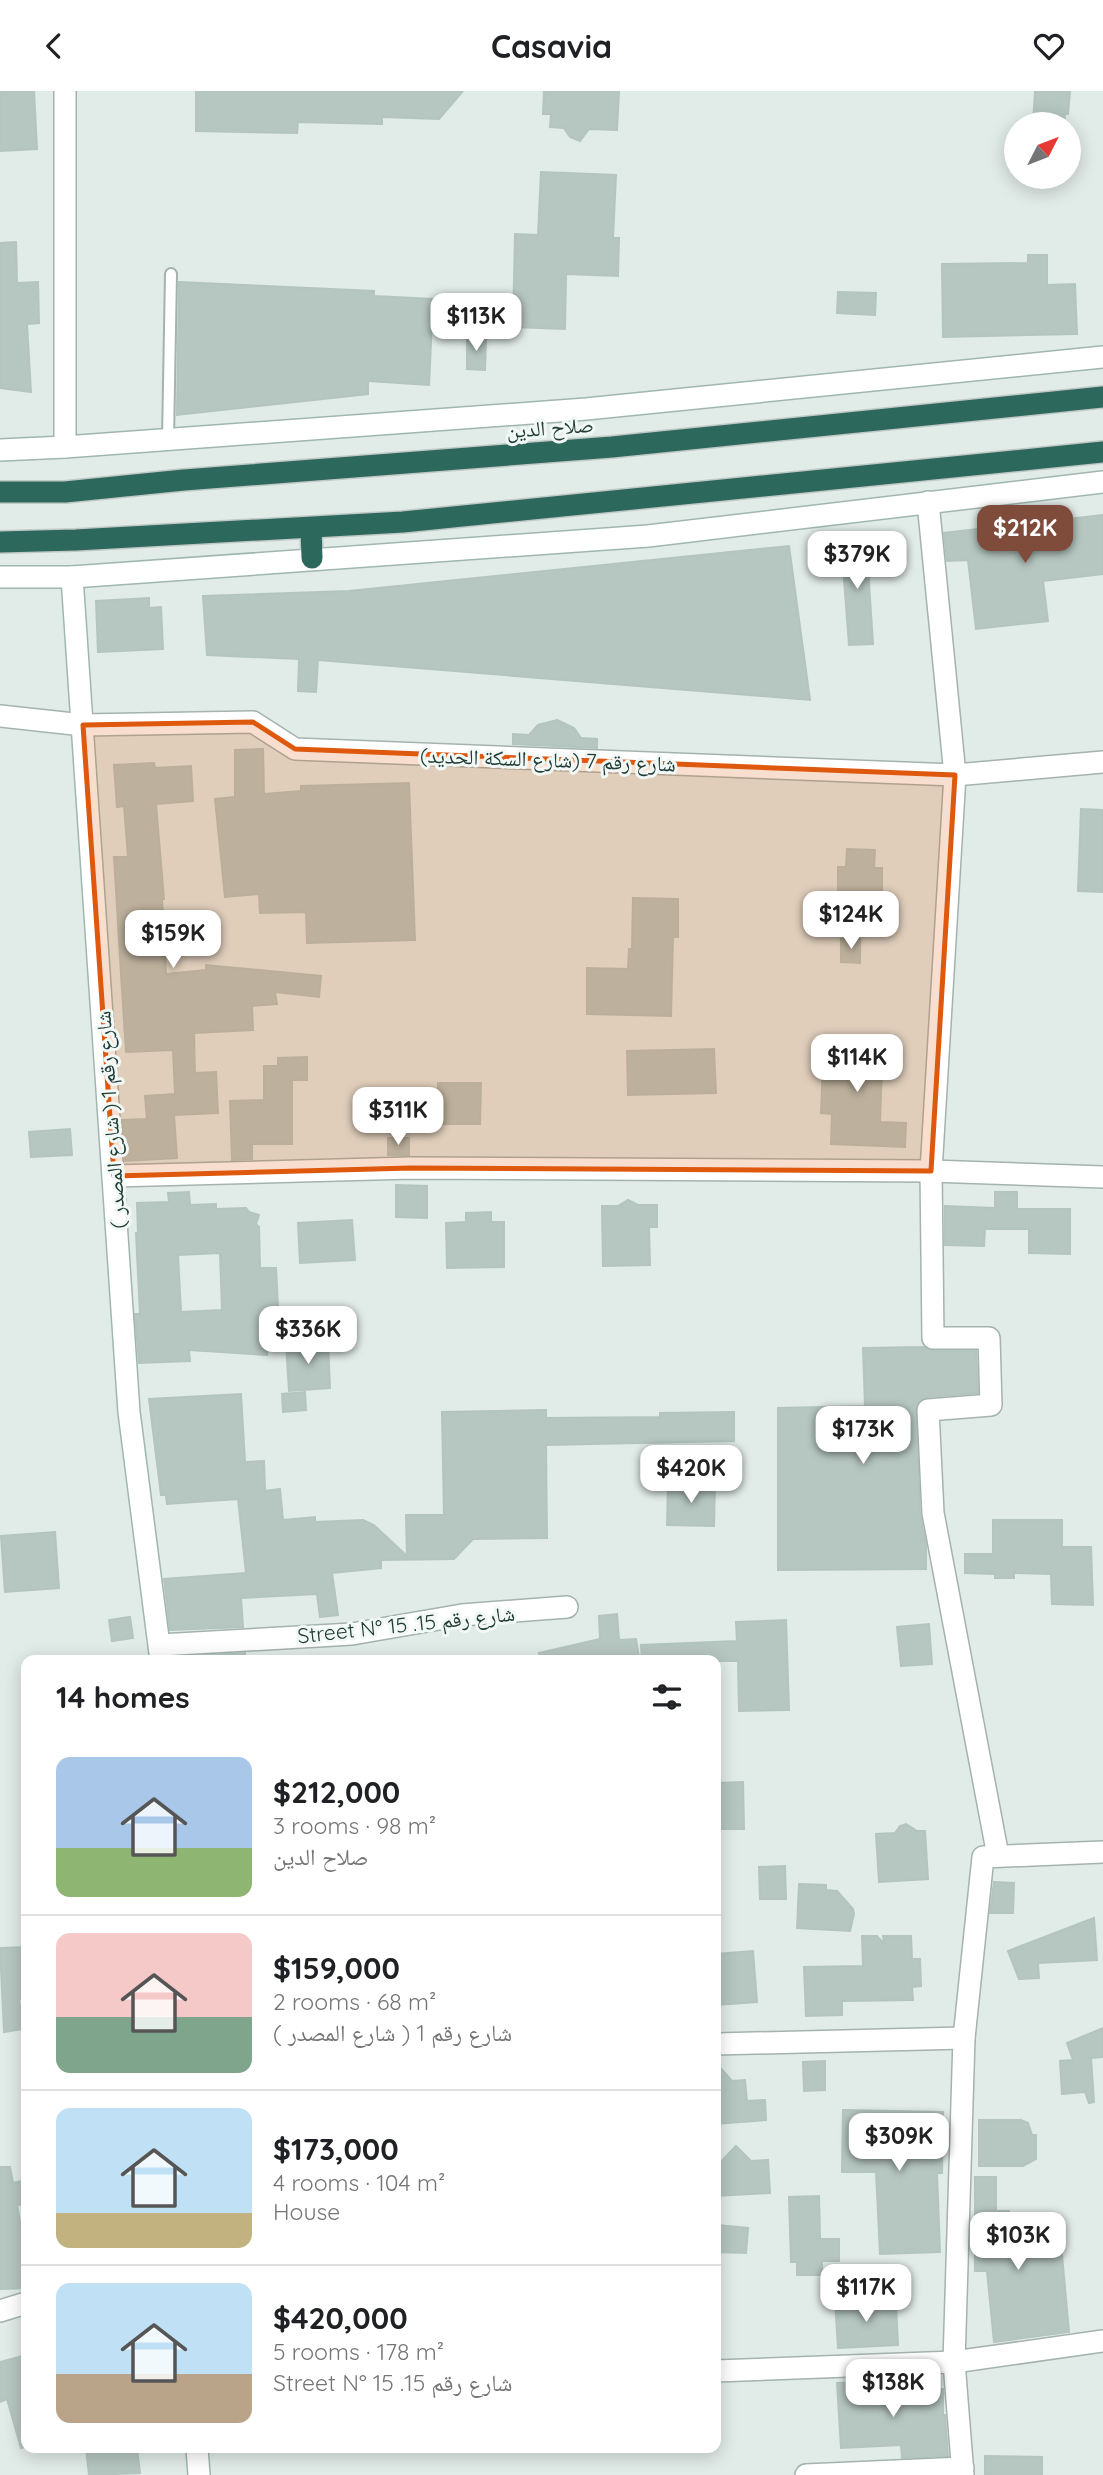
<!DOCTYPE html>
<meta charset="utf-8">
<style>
:root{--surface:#fff;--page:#f6f6f6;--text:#202124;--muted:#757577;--line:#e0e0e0;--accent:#7f4b3b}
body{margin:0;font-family:Quicksand,"Noto Naskh Arabic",sans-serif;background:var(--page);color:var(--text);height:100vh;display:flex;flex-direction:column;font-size:26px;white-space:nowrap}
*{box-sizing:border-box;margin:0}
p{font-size:23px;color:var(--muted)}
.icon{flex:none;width:38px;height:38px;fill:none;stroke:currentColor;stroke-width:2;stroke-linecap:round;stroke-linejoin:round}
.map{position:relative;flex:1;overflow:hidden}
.sheet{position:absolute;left:21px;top:1564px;width:700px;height:798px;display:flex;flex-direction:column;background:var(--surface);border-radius:14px;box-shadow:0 4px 18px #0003}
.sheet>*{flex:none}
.needle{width:46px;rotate:48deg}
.controls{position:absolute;left:1004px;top:21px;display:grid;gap:14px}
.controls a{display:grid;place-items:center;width:77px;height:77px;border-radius:50%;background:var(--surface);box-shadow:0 4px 18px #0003;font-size:35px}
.price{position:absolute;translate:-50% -60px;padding:0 16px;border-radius:14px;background:#fff;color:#222;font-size:23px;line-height:46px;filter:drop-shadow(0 2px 4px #0008)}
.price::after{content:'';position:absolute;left:50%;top:42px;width:21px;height:16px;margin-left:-10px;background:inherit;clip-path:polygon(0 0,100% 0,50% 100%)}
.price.on{background:var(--accent);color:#fff}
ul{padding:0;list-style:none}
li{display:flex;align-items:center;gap:21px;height:175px;padding:0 35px}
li+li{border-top:2px solid var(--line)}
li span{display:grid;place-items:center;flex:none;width:196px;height:140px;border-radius:14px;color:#555}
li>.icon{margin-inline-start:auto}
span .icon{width:84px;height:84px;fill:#fffc;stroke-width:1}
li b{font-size:30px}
h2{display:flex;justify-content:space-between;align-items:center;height:84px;padding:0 35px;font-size:30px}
header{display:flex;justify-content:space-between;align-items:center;height:91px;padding:0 35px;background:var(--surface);font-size:32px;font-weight:700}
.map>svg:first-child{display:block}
</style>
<header><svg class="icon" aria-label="back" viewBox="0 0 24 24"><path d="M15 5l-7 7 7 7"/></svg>Casavia<svg class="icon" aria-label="heart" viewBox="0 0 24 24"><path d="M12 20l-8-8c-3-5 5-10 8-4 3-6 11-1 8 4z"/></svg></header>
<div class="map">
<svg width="1103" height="2384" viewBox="0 0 1103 2384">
<rect width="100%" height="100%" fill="#e1ebe7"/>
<g fill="#b6c6c0" stroke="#b3c5be" stroke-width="2" fill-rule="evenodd">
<path d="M0 0H34L37 58 0 60Z"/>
<path d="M196 0H463L439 28 382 26V33L298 31 297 42 196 40Z"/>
<path d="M544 0H619L617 39 589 38 580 50 570 46 564 37 550 36 551 23H543Z"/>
<path d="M1035 0H1070L1068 23H1065L1064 33H1033Z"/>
<path d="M541 81 616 84 613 147H619L618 185 566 183 565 238 513 236 515 143 538 144Z"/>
<path d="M16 151 17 192 38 191 39 232 27 233 31 301 0 297V152Z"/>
<path d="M1028 164H1047V194L1075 193 1077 243 943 246 942 173 1028 172Z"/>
<path d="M179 191 374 200V205L433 208 429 294 368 290V303L177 324Z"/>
<path d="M838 201 876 202 875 224 837 222Z"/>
<path d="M467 245 486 246 485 279 467 278Z"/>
<path d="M1103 424V483L1043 490 1048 530 976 538 968 469 947 470 944 442Z"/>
<path d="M866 447 873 553 849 554 841 449Z"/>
<path d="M789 455 810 609 318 569 316 601 298 600 299 568 207 564 203 505 349 500Z"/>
<path d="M149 507V517L161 516 163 558 98 561 96 510Z"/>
<path d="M557 629 574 637 581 647 597 648V657L513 653V643L529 644 538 634Z"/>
<path d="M263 658 264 703 301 700V695L409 692 415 849 307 852 306 821 260 822 259 803 225 806 215 708 235 706V659Z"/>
<path d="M154 672 155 677 191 675 193 710 156 713 164 808H162L166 883 206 879V874L321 885 319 906 275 901 277 913 252 915 253 939 194 942 195 982 216 981 218 1022 174 1024 177 1067 125 1070 122 1029 147 1028 145 1005 175 1003 173 959 126 961 121 883 114 766H128L124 715 117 716 114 674Z"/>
<path d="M1081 718 1103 719V801L1078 800Z"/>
<path d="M847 758 875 759 874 777H882V809L838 808V776H846Z"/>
<path d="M633 807 678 808V846H673L671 925 587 923V877L628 878 629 858H632Z"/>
<path d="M841 848H860V872L841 871Z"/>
<path d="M824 947 883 950 880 1031 906 1032 905 1056 831 1053 832 1023 821 1022Z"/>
<path d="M714 958 716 1002 628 1004 627 960Z"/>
<path d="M307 966V989H292V1053H252V1068L232 1069 230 1010 264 1009V975H278V967Z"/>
<path d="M438 992H481L480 1033H438Z"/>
<path d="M70 1038 72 1064 31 1066 29 1041Z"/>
<rect x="388" y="1047" width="21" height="17"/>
<path d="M396 1094 427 1095V1127L396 1126Z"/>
<path d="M189 1101 190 1114 216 1113V1118L246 1117 249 1121 259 1124 256 1133 259 1136 260 1177H276L278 1215 270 1216 267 1264 189 1259 190 1270 139 1272 135 1223H140L136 1142H138L137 1112 169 1111 168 1102ZM220 1162 222 1219 181 1221 178 1164Z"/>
<path d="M995 1101H1017V1118H1070V1163L1029 1162V1138H985L984 1155 945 1154V1115L995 1117Z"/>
<path d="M628 1109 638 1114H657V1136H649L650 1174 603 1175 602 1115H618Z"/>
<path d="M491 1121V1131H504V1176L447 1177 446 1132 466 1131V1122Z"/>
<path d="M352 1129 355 1169 300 1172 298 1132Z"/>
<path d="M328 1251 330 1297 289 1300 286 1253Z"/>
<path d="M924 1256 933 1260H976L978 1302 927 1306 920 1309 916 1314 920 1423 926 1454V1478L778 1479V1317L865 1315 863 1257Z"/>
<path d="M305 1301 306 1319 283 1321 282 1303Z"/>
<path d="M241 1303 245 1371 264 1370 265 1400 280 1398 283 1429 315 1426V1431L363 1429 374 1434 407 1465 406 1424H444L442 1321 546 1319V1327L660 1326V1322L734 1321V1350L546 1354 547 1447 473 1448 454 1468 381 1469V1477L332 1482 338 1524 320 1526 317 1503 241 1507 243 1536 170 1539 164 1488 246 1482 238 1408 167 1413 166 1404H161L149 1308Z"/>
<path d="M668 1392 715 1394 714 1435 667 1434Z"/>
<path d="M993 1429H1062V1456H1091L1093 1514 1052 1513 1051 1483 1014 1482V1487H995V1483L965 1482V1463H993Z"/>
<path d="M55 1441 59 1497 5 1501 1 1445Z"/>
<path d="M617 1523 619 1549 636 1548 639 1566 598 1570H540L539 1562 600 1548 599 1525Z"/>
<path d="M130 1526 133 1547 112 1550 109 1529Z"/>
<path d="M786 1529 789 1619 739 1620 738 1570H642L641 1554 737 1550 736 1531Z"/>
<path d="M929 1533 932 1573 901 1575 897 1536Z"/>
<path d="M245 1562V1567L180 1569 179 1566Z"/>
<path d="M743 1691 744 1738H716V1692Z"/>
<path d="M906 1733 917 1740H925L928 1788 879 1791 876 1743 895 1742 900 1735Z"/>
<path d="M785 1775 786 1808H760L759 1776Z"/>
<path d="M994 1791 1014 1792 1013 1822H990Z"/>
<path d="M799 1793 826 1794V1799L837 1800 853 1818 854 1823 850 1840 797 1837Z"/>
<path d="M1094 1827 1097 1869 1038 1872 1039 1887 1019 1888 1008 1860Z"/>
<path d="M862 1845H877L884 1853 883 1845H911L912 1868H920L921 1895 912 1896 913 1909 842 1910V1924L806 1925 804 1876 863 1875Z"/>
<path d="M26 1856V1907L19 1908 23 1938 4 1941 0 1857Z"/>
<path d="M753 1860 757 1911 716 1914V1863Z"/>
<path d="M1103 1937V1966L1091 1967 1094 2011 1089 2012 1085 2001 1062 2003 1060 1970 1073 1969 1067 1952Z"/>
<path d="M825 1970V1999L804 2000 803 1971Z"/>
<path d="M716 1972 732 1990 745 1989 747 2010 765 2009 766 2029 716 2033Z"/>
<path d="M843 2019 943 2021 942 2082H937L940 2161 880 2163 876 2081H842Z"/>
<path d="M979 2029H1021L1028 2032 1032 2044H1036V2068L1023 2075H979Z"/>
<path d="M736 2055 751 2070 768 2069 770 2102 716 2105V2076Z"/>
<path d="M0 2076H10L13 2092 26 2089V2113L17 2114 24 2154H26V2197L0 2198Z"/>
<path d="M975 2086H996V2120H1009V2124H1024V2153H1061L1069 2241 994 2251 987 2180H975Z"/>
<path d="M819 2105 820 2148H839V2170H822V2184H797V2171H791L789 2106Z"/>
<path d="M716 2134 748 2137 746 2162 716 2161Z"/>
<path d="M874 2208V2214L896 2213 898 2254 838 2257 835 2210Z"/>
<path d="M26 2264V2356L21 2357 7 2308 0 2311V2271Z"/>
<path d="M877 2291V2301L943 2298V2324H945L948 2365 902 2367 901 2354 841 2357 837 2292Z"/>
<path d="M86 2357H137L140 2382 89 2384Z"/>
<path d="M985 2365 1042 2366V2384H985Z"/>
</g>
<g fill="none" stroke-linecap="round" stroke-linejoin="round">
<g stroke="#a4b3ae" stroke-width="14">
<path id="lane" d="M168 348 171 183"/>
</g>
<g stroke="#a4b3ae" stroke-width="24">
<g id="street">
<path d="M65 0V356"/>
<path d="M928 411 955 684 931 1080 933 1247H989L991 1314 928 1319 933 1422 998 1765"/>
<path d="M0 625 83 634 253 631 295 658 955 684 1103 671"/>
<path d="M114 1085 411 1077 931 1080 1103 1086"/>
<path d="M160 1554 352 1543 462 1524 567 1516"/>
<path d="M716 1953 964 1947"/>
<path d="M0 2220 26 2212"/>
<path d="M716 2280 954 2271 1103 2250"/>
<path d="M806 2384 963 2377"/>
<path d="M963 2384 954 2271 964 1947 983 1766 1103 1761"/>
</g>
</g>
<g stroke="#9fb7af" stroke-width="24">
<g id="secondary">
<path d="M0 359 65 356 586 318 1103 266"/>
<path d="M0 486H72L648 445 1103 391"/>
<path d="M72 486 129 1321 161 1570"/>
<path d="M197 2357 199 2384"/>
</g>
</g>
<g stroke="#c1c8c6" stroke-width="24">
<g id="highway">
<path d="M0 401H65L184 389 612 356 1103 306"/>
<path d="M311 437 312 467"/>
<path d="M0 451 76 449 403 431 1103 361"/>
</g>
</g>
<use href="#lane" stroke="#fff" stroke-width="10"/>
<use href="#street" stroke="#fff" stroke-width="21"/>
<use href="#secondary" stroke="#fff" stroke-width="21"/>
<use href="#highway" stroke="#2d685c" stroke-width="21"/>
</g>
<path fill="#de580e" fill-opacity="0.2" stroke="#de580e" stroke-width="5" stroke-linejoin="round" d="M253 631 295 658 955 684 931 1080 411 1077 114 1085 83 634Z"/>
<g text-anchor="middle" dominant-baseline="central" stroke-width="6" stroke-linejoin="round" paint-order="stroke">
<g font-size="21" fill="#213c35" stroke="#f1f8f5">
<text transform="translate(550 336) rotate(-4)">صلاح الدين</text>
<text transform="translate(548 668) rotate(2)">شارع رقم 7 (شارع السكة الحديد)</text>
<text transform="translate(110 1029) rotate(-94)">شارع رقم 1 ( شارع المصدر )</text>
<text transform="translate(406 1533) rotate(-6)">Street N° 15 .شارع رقم 15</text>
</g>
</g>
</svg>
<div class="controls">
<a><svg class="needle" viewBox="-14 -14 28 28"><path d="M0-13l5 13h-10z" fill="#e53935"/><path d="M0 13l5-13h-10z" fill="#757577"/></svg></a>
</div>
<b class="price" style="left:476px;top:262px">$113K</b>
<b class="price on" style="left:1025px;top:474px">$212K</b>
<b class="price" style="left:857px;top:500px">$379K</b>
<b class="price" style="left:851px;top:860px">$124K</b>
<b class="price" style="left:173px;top:879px">$159K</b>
<b class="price" style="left:857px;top:1003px">$114K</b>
<b class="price" style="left:398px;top:1056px">$311K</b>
<b class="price" style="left:308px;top:1275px">$336K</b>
<b class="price" style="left:863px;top:1375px">$173K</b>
<b class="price" style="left:691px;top:1414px">$420K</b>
<b class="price" style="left:899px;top:2082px">$309K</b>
<b class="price" style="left:1018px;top:2181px">$103K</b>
<b class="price" style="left:866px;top:2233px">$117K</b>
<b class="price" style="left:893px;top:2328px">$138K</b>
<section class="sheet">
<h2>14 homes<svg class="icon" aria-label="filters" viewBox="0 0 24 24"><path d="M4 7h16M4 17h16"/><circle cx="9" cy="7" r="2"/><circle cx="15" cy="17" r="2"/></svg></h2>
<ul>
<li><span style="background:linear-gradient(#a9c7e8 65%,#8fb573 0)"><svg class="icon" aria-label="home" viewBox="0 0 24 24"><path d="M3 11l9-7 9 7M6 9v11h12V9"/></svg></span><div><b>$212,000</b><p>3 rooms · 98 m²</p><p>صلاح الدين</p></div></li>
<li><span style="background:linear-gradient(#f6c9c9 60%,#7fa58c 0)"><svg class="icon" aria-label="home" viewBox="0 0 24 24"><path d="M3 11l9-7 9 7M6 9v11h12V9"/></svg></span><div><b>$159,000</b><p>2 rooms · 68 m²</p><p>شارع رقم 1 ( شارع المصدر )</p></div></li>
<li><span style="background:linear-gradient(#bfe0f5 75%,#c2b280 0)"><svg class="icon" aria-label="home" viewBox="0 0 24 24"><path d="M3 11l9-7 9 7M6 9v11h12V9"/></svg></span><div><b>$173,000</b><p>4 rooms · 104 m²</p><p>House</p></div></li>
<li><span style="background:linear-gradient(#bfe0f5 65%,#b9a48a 0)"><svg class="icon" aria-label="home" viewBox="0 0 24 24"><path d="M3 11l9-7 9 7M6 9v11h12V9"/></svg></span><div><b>$420,000</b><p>5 rooms · 178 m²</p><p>Street N° 15 .شارع رقم 15</p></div></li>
</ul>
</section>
</div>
